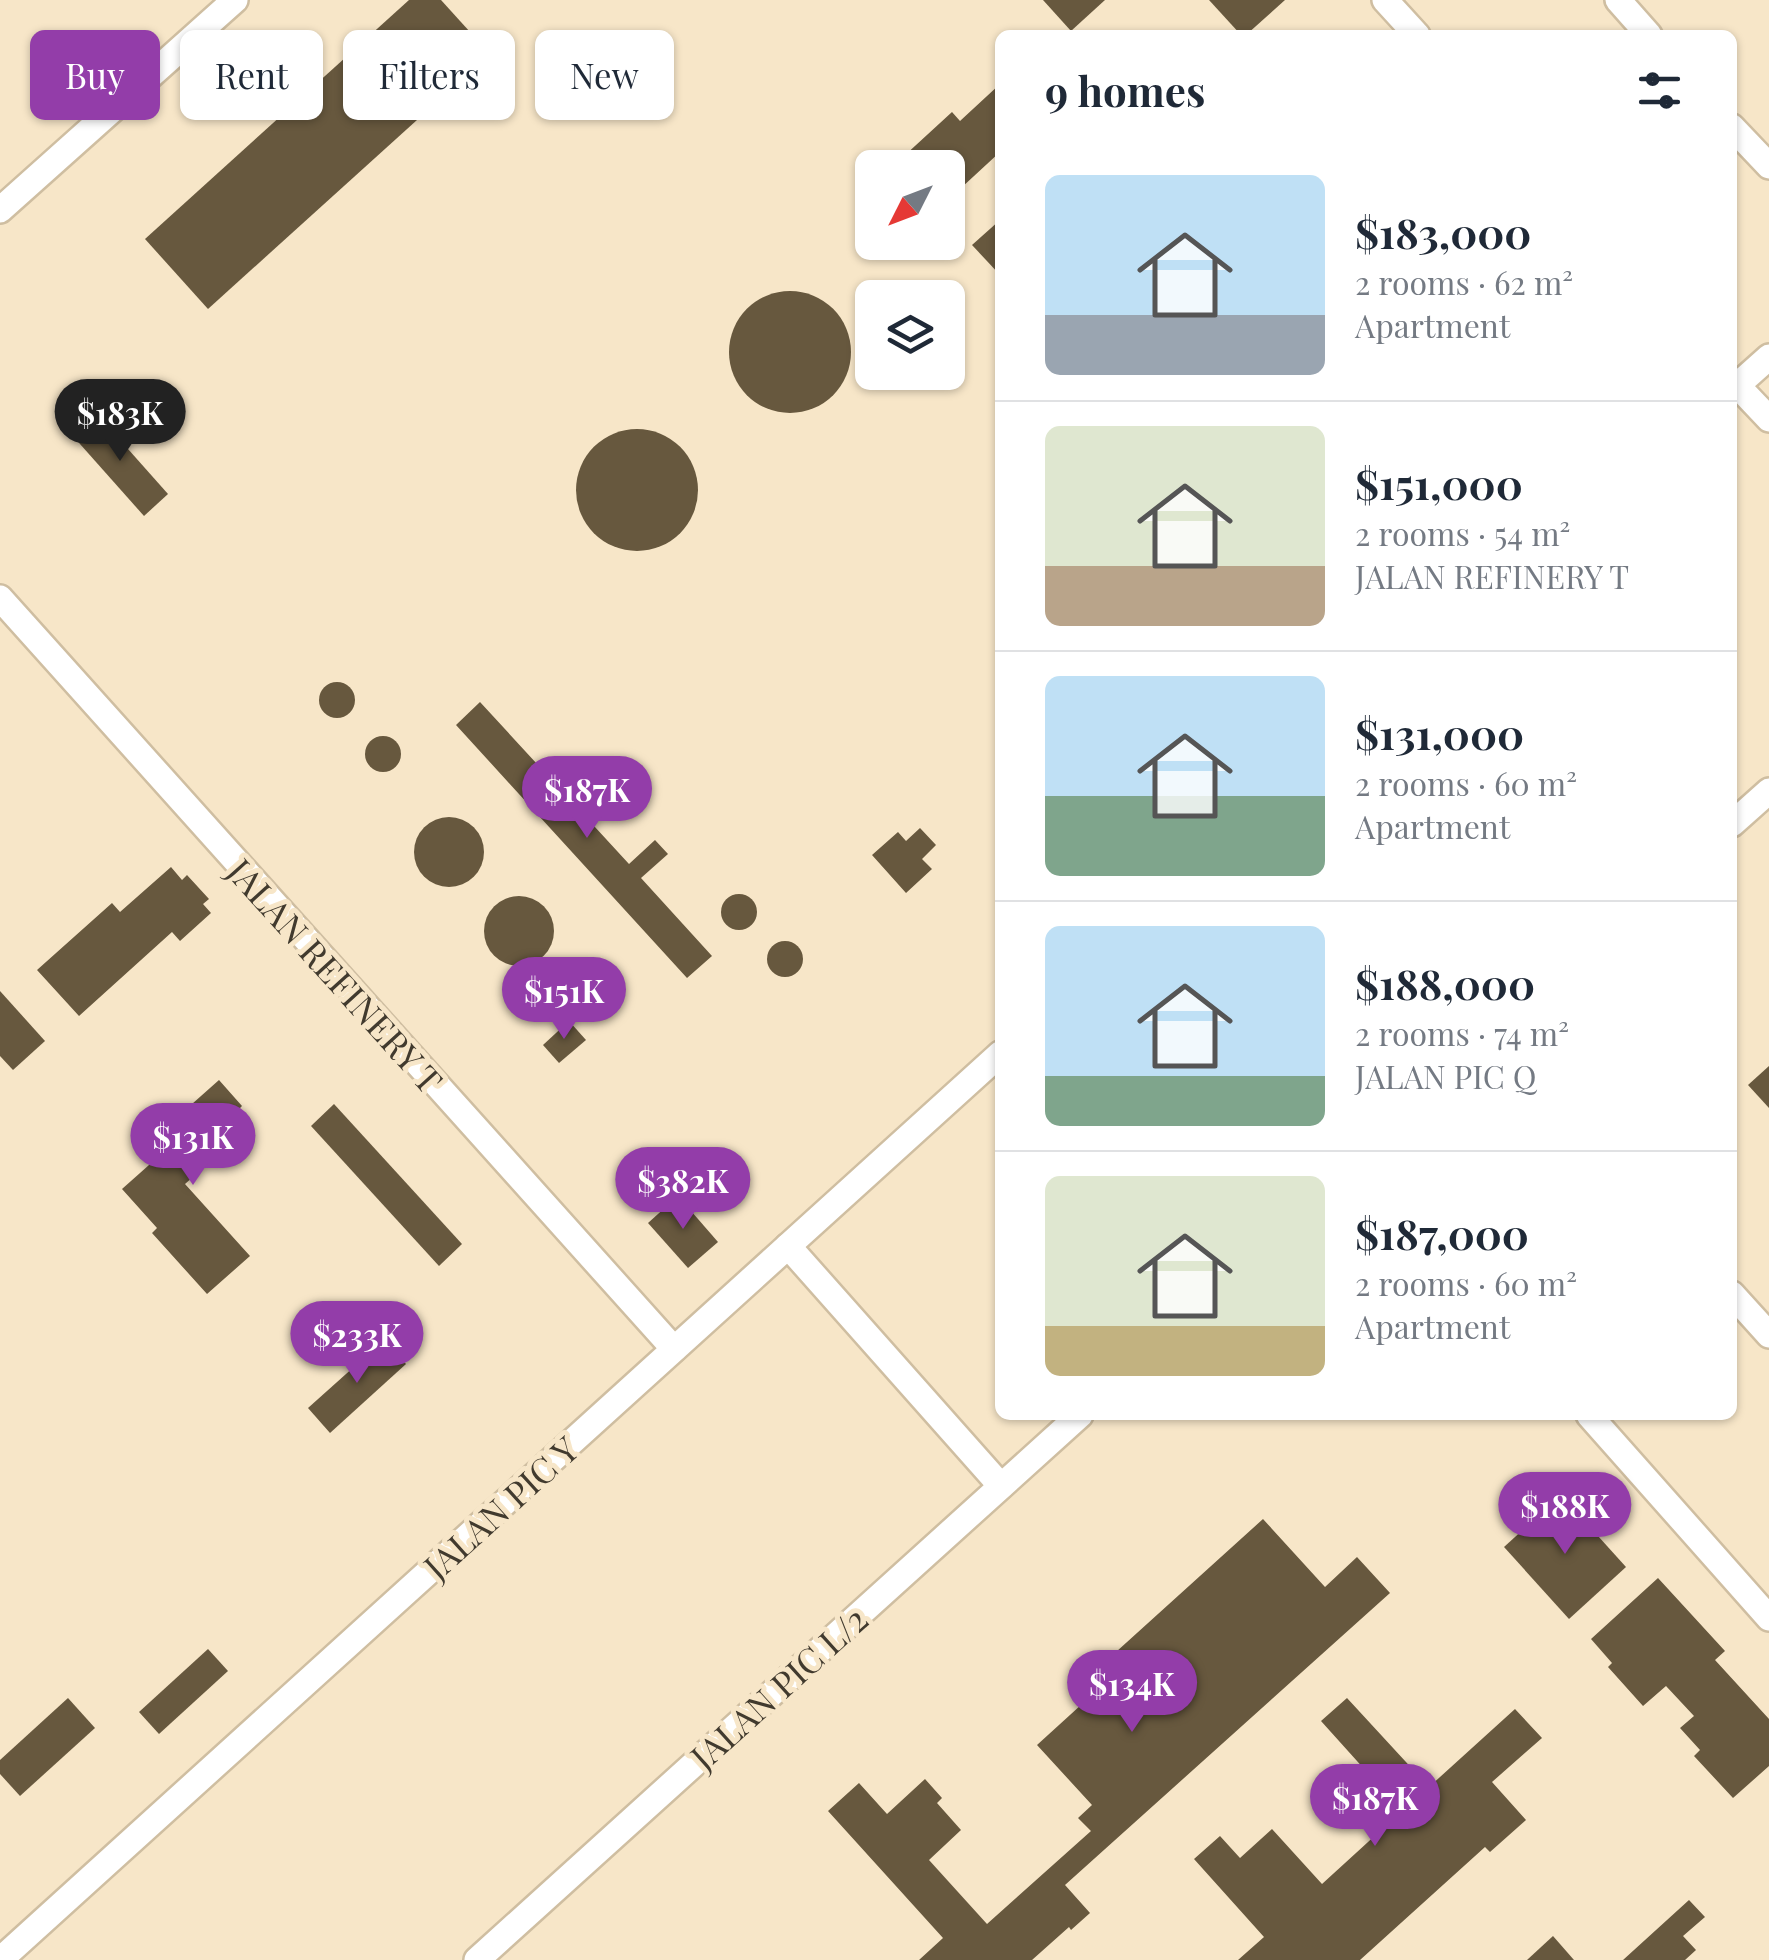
<!DOCTYPE html>
<meta charset="utf-8">
<style>
:root{--surface:#fff;--page:#f6f6f7;--text:#1f2937;--muted:#747a83;--line:#e0e1e3;--accent:#933da9}
body{margin:0;font-family:"Playfair Display",serif;background:var(--page);color:var(--text);height:100vh;display:flex;flex-direction:column;font-size:38px;white-space:nowrap}
*{box-sizing:border-box;margin:0}
p{font-size:32px;color:var(--muted)}
.icon{flex:none;width:55px;height:55px;fill:none;stroke:currentColor;stroke-width:2;stroke-linecap:round;stroke-linejoin:round}
.map{position:relative;flex:1;overflow:hidden}
.drawer{position:absolute;left:995px;top:30px;width:742px;height:1390px;display:flex;flex-direction:column;background:var(--surface);border-radius:15px;box-shadow:0 2px 8px #0004}
.drawer>*{flex:none}
.guide{position:absolute;left:30px;top:30px;width:815px;height:90px;display:flex;gap:20px}
.needle{width:65px;rotate:228deg}
.controls{position:absolute;left:855px;top:150px;display:grid;gap:20px}
.controls a{display:grid;place-items:center;width:110px;height:110px;border-radius:15px;background:var(--surface);box-shadow:0 2px 8px #0004;font-size:50px}
.price{position:absolute;translate:-50% -85px;padding:0 22px;border-radius:35px;background:var(--accent);color:#fff;font-size:32px;line-height:65px;filter:drop-shadow(0 2px 5px #0008)}
.price::after{content:'';position:absolute;left:50%;top:60px;width:30px;height:22px;margin-left:-15px;background:inherit;clip-path:polygon(0 0,100% 0,50% 100%)}
.price.active{background:#222;color:#fff}
ul{padding:0;list-style:none}
li{display:flex;align-items:center;gap:30px;height:250px;padding:0 50px}
li+li{border-top:2px solid var(--line)}
li span{display:grid;place-items:center;flex:none;width:280px;height:200px;border-radius:15px;color:#555}
li>.icon{margin-inline-start:auto}
span .icon{width:120px;height:120px;fill:#fffc;stroke-width:1}
li b{font-size:42px}
h2{display:flex;justify-content:space-between;align-items:center;height:120px;padding:0 50px;font-size:42px}
.pill{padding:0 35px;border-radius:15px;background:var(--surface);box-shadow:0 2px 8px #0004;font-size:35px;line-height:90px}
.pill.active{background:var(--accent);color:#fff}
.map>svg:first-child{display:block}
</style>
<div class="map">
<svg width="1769" height="1960" viewBox="0 0 1769 1960">
<rect width="100%" height="100%" fill="#f7e6c8"/>
<g fill="#67583e">
<path d="M409 0H441L490 54 208 309 145 239Z"/>
<path d="M1043 0H1105L1071 31Z"/>
<path d="M1209 0H1285L1246 35H1241Z"/>
<path d="M1000 84V152L948 200V168H891L952 112 960 121Z"/>
<path d="M1000 220V275L972 245Z"/>
<circle cx="790" cy="352" r="61"/>
<path d="M96 413 168 494 144 516 72 435Z"/>
<circle cx="637" cy="490" r="61"/>
<circle cx="337" cy="700" r="18"/>
<path d="M480 702 629 864 655 840 668 854 641 878 712 956 687 978 456 725Z"/>
<circle cx="383" cy="754" r="18"/>
<circle cx="449" cy="852" r="35"/>
<path d="M920 828 936 845 922 859 932 869 906 893 872 855 898 832 906 841Z"/>
<path d="M171 867 182 880 187 875 209 899 203 904 211 913 180 941 172 932 79 1016 37 970 112 903 120 912Z"/>
<circle cx="739" cy="912" r="18"/>
<circle cx="519" cy="931" r="35"/>
<circle cx="785" cy="959" r="18"/>
<path d="M0 991 45 1041 13 1070 0 1056Z"/>
<path d="M569 1021 586 1040 559 1063 543 1045Z"/>
<path d="M1769 1066V1108L1748 1085Z"/>
<path d="M219 1080 242 1106 231 1117 254 1142 237 1158 227 1147 185 1184 250 1256 207 1294 152 1233 157 1228 122 1189 167 1149 156 1136Z"/>
<path d="M334 1104 462 1244 439 1266 311 1126Z"/>
<path d="M678 1196 718 1242 688 1268 648 1223Z"/>
<path d="M384 1340 406 1364 330 1433 308 1408Z"/>
<path d="M1561 1495 1626 1567 1569 1619 1504 1547Z"/>
<path d="M1263 1519 1325 1587 1357 1557 1390 1593 1065 1885 1090 1913 1071 1930 1069 1927 1032 1960H919L943 1938 828 1811 859 1783 887 1814 925 1779 942 1798 937 1803 961 1830 929 1860 987 1924 1091 1831 1078 1818 1092 1805 1037 1745 1126 1664 1116 1652Z"/>
<path d="M1658 1578 1725 1651 1715 1660 1769 1719V1766L1733 1798 1694 1756 1700 1750 1680 1728 1694 1716 1666 1686 1643 1706 1608 1667 1612 1663 1591 1639Z"/>
<path d="M208 1649 228 1671 159 1734 139 1712Z"/>
<path d="M68 1698 95 1728 20 1796 0 1774V1760Z"/>
<path d="M1347 1698 1429 1787 1515 1709 1542 1738 1492 1782 1526 1820 1490 1852 1485 1847 1360 1960H1238L1264 1937 1194 1859 1220 1836 1240 1858 1272 1829 1322 1884 1402 1811 1321 1721Z"/>
<path d="M1689 1900 1705 1917 1683 1936 1696 1950 1685 1960H1623Z"/>
<path d="M1553 1936 1574 1960H1527Z"/>
</g>
<g fill="none" stroke-linecap="round" stroke-linejoin="round">
<g stroke="#cfbea1" stroke-width="30">
<g id="minor">
<path d="M1385 0 1417 35"/>
<path d="M1618 0 1649 35"/>
<path d="M1732 127 1769 166"/>
<path d="M0 210 235 0"/>
<path d="M1732 380 1769 419"/>
<path d="M1732 390 1769 357"/>
<path d="M0 598 674 1349"/>
<path d="M1732 824 1769 791"/>
<path d="M788 1246 1001 1486"/>
<path d="M1732 1294 1769 1335"/>
<path d="M1589 1415 1769 1618"/>
<path d="M0 1960 1000 1054"/>
<path d="M477 1960 1080 1415"/>
</g>
</g>
<use href="#minor" stroke="#fff" stroke-width="25"/>
</g>
<g text-anchor="middle" dominant-baseline="central" stroke-width="10" stroke-linejoin="round" paint-order="stroke">
<g font-size="35" fill="#413a2e" stroke="#f7e6c8">
<text transform="translate(336 975) rotate(48)">JALAN REFINERY T</text>
<text transform="translate(500 1507) rotate(-42)">JALAN PIC Y</text>
<text transform="translate(778 1687) rotate(-42)">JALAN PIC L/2</text>
</g>
</g>
</svg>
<div class="controls">
<a><svg class="needle" viewBox="-14 -14 28 28"><path d="M0-13l5 13h-10z" fill="#e53935"/><path d="M0 13l5-13h-10z" fill="#747a83"/></svg></a>
<a><svg class="icon" aria-label="layers" viewBox="0 0 24 24"><path d="M12 4l9 5-9 5-9-5zM3 14l9 5 9-5"/></svg></a>
</div>
<b class="price active" style="left:120px;top:464px">$183K</b>
<b class="price" style="left:587px;top:841px">$187K</b>
<b class="price" style="left:564px;top:1042px">$151K</b>
<b class="price" style="left:193px;top:1188px">$131K</b>
<b class="price" style="left:683px;top:1232px">$382K</b>
<b class="price" style="left:357px;top:1386px">$233K</b>
<b class="price" style="left:1565px;top:1557px">$188K</b>
<b class="price" style="left:1132px;top:1735px">$134K</b>
<b class="price" style="left:1375px;top:1849px">$187K</b>
<div class="guide">
<a class="pill active">Buy</a>
<a class="pill">Rent</a>
<a class="pill">Filters</a>
<a class="pill">New</a>
</div>
<section class="drawer">
<h2>9 homes<svg class="icon" aria-label="filters" viewBox="0 0 24 24"><path d="M4 7h16M4 17h16"/><circle cx="9" cy="7" r="2"/><circle cx="15" cy="17" r="2"/></svg></h2>
<ul>
<li><span style="background:linear-gradient(#bfe0f5 70%,#9aa5b1 0)"><svg class="icon" aria-label="home" viewBox="0 0 24 24"><path d="M3 11l9-7 9 7M6 9v11h12V9"/></svg></span><div><b>$183,000</b><p>2 rooms · 62 m²</p><p>Apartment</p></div></li>
<li><span style="background:linear-gradient(#dfe7d0 70%,#b9a48a 0)"><svg class="icon" aria-label="home" viewBox="0 0 24 24"><path d="M3 11l9-7 9 7M6 9v11h12V9"/></svg></span><div><b>$151,000</b><p>2 rooms · 54 m²</p><p>JALAN REFINERY T</p></div></li>
<li><span style="background:linear-gradient(#bfe0f5 60%,#7fa58c 0)"><svg class="icon" aria-label="home" viewBox="0 0 24 24"><path d="M3 11l9-7 9 7M6 9v11h12V9"/></svg></span><div><b>$131,000</b><p>2 rooms · 60 m²</p><p>Apartment</p></div></li>
<li><span style="background:linear-gradient(#bfe0f5 75%,#7fa58c 0)"><svg class="icon" aria-label="home" viewBox="0 0 24 24"><path d="M3 11l9-7 9 7M6 9v11h12V9"/></svg></span><div><b>$188,000</b><p>2 rooms · 74 m²</p><p>JALAN PIC Q</p></div></li>
<li><span style="background:linear-gradient(#dfe7d0 75%,#c2b280 0)"><svg class="icon" aria-label="home" viewBox="0 0 24 24"><path d="M3 11l9-7 9 7M6 9v11h12V9"/></svg></span><div><b>$187,000</b><p>2 rooms · 60 m²</p><p>Apartment</p></div></li>
</ul>
</section>
</div>
